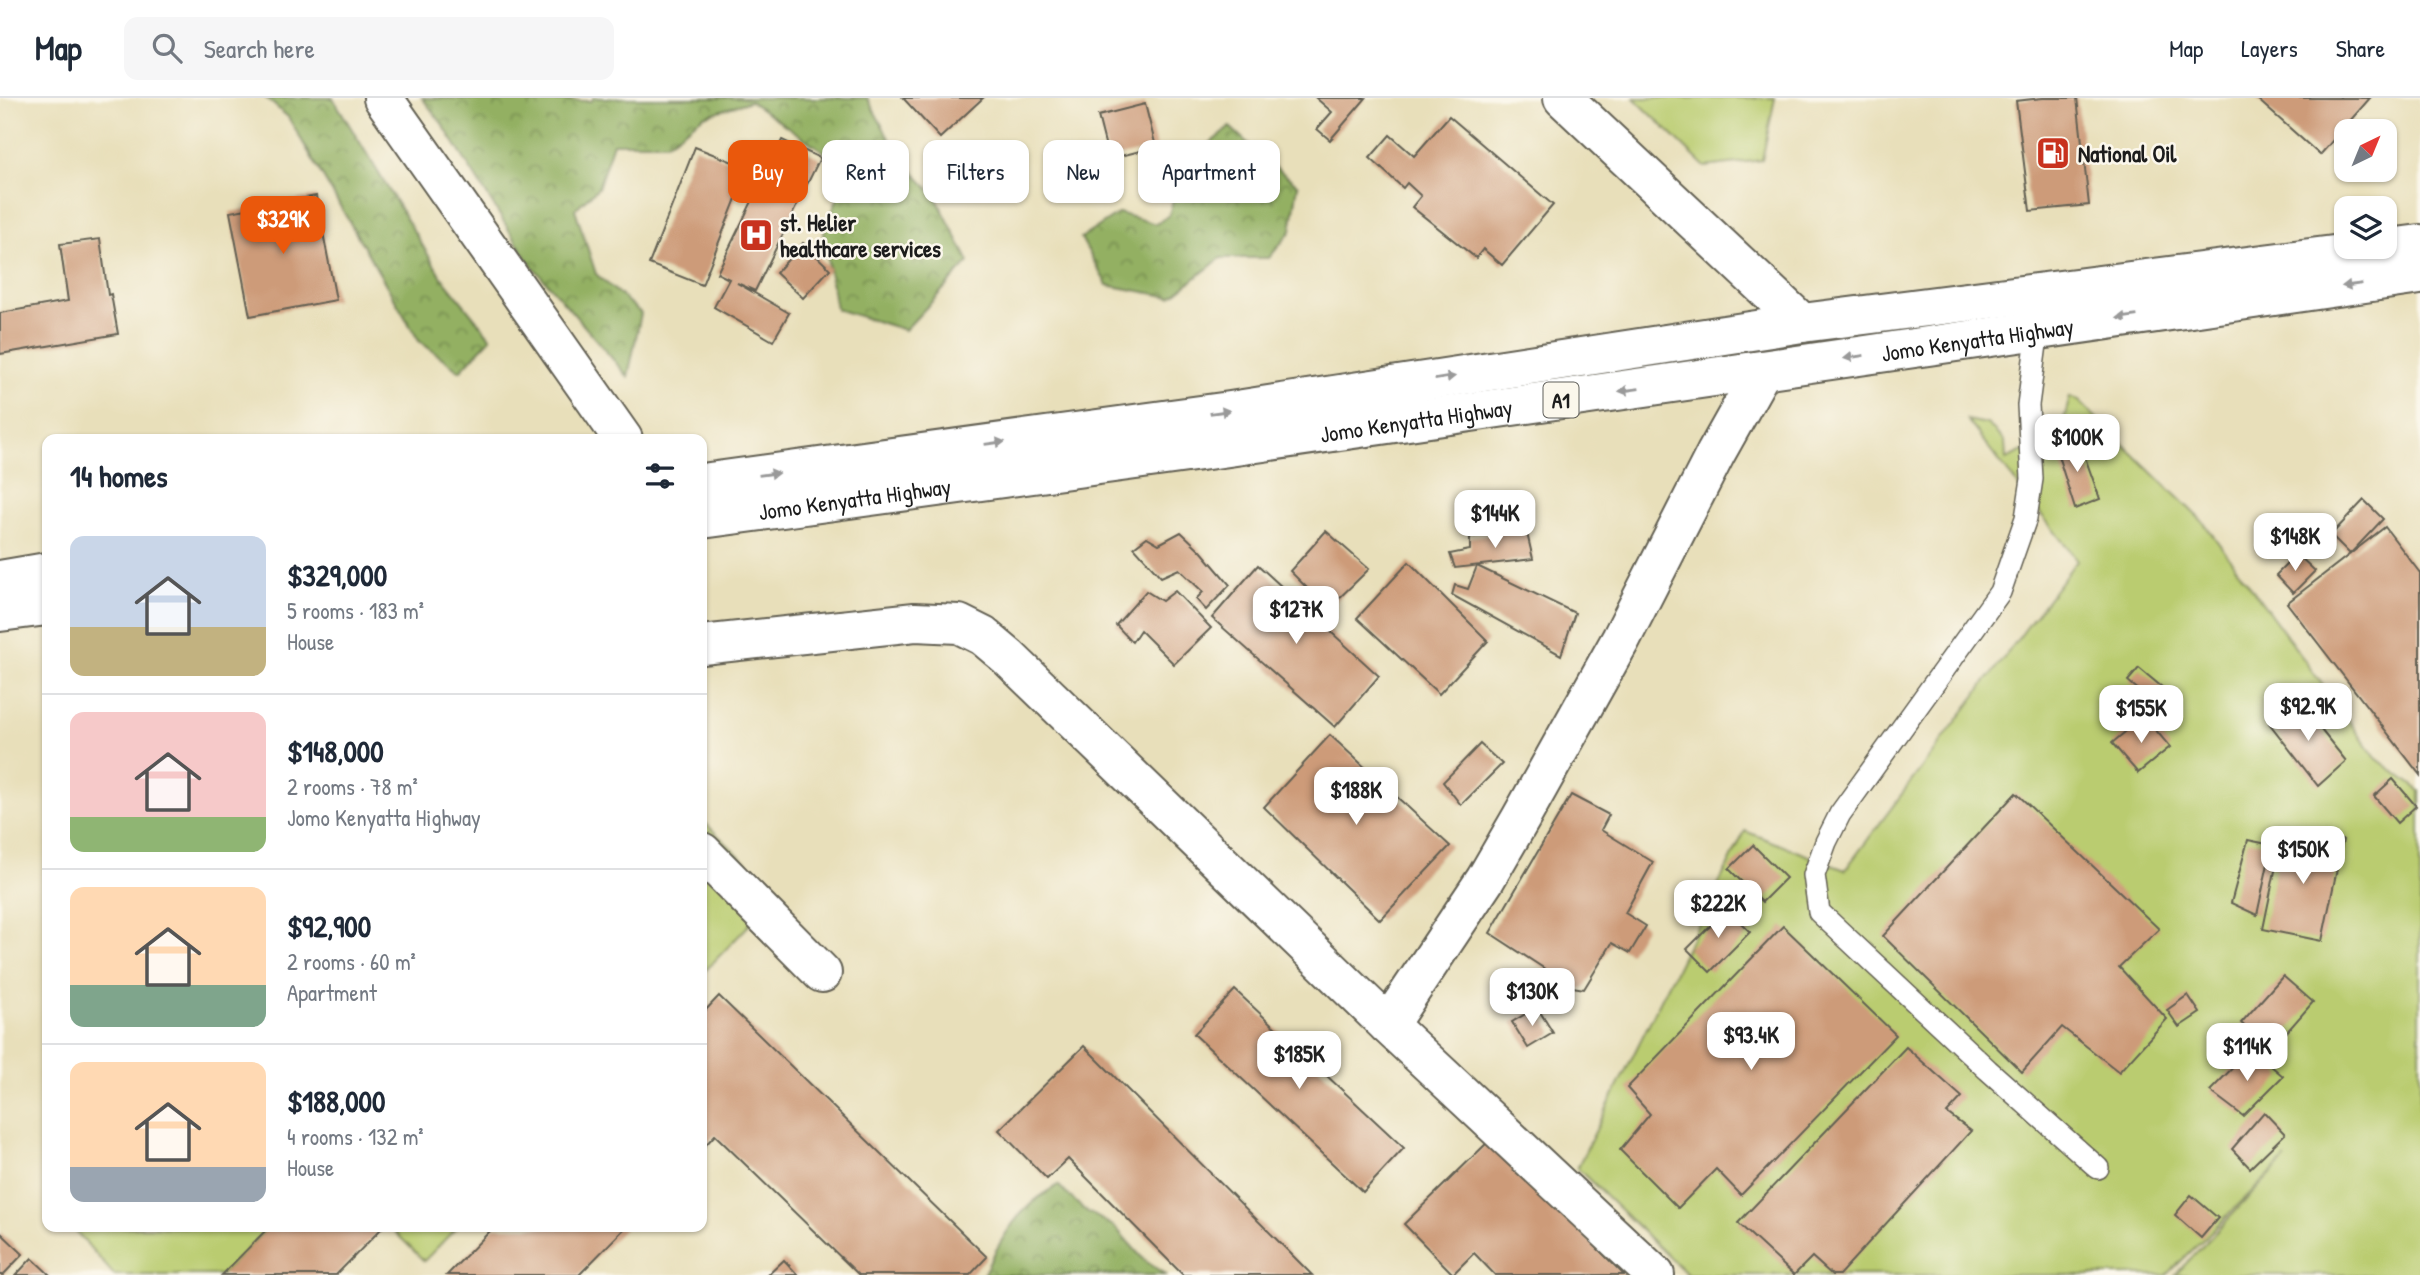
<!DOCTYPE html>
<meta charset="utf-8">
<style>
:root{--surface:#fff;--page:#f6f6f7;--text:#1f2937;--muted:#747a83;--line:#e0e1e3;--accent:#ea580c}
body{margin:0;font-family:"Patrick Hand",sans-serif;background:var(--page);color:var(--text);height:100vh;display:flex;flex-direction:column;font-size:26px;white-space:nowrap}
*{box-sizing:border-box;margin:0}
p{font-size:23px;color:var(--muted)}
.icon{flex:none;width:38px;height:38px;fill:none;stroke:currentColor;stroke-width:2;stroke-linecap:round;stroke-linejoin:round}
.map{position:relative;flex:1;overflow:hidden}
.drawer{position:absolute;left:42px;top:336px;width:665px;height:798px;display:flex;flex-direction:column;background:var(--surface);border-radius:14px;box-shadow:0 2px 5px #0004}
.drawer>*{flex:none}
.banner{position:absolute;left:728px;top:42px;width:665px;height:63px;display:flex;gap:14px}
.needle{width:46px;rotate:43deg}
.controls{position:absolute;left:2334px;top:21px;display:grid;gap:14px}
.controls a{display:grid;place-items:center;width:63px;height:63px;border-radius:14px;background:var(--surface);box-shadow:0 2px 5px #0004;font-size:35px}
.price{position:absolute;translate:-50% -60px;padding:0 16px;border-radius:14px;background:#fff;color:#222;font-size:23px;line-height:46px;filter:drop-shadow(0 2px 4px #0008)}
.price::after{content:'';position:absolute;left:50%;top:42px;width:21px;height:16px;margin-left:-10px;background:inherit;clip-path:polygon(0 0,100% 0,50% 100%)}
.price.on{background:var(--accent);color:#fff}
ul{padding:0;list-style:none}
li{display:flex;align-items:center;gap:21px;height:175px;padding:0 28px}
li+li{border-top:2px solid var(--line)}
li span{display:grid;place-items:center;flex:none;width:196px;height:140px;border-radius:14px;color:#555}
li>.icon{margin-inline-start:auto}
span .icon{width:84px;height:84px;fill:#fffc;stroke-width:1}
li b{font-size:30px}
h2{display:flex;justify-content:space-between;align-items:center;height:84px;padding:0 28px;font-size:30px}
.pill{padding:0 24px;border-radius:14px;background:var(--surface);box-shadow:0 2px 5px #0004;font-size:24px;line-height:63px}
.pill.on{background:var(--accent);color:#fff}
header{display:flex;align-items:center;gap:42px;box-sizing:border-box;height:98px;padding:0 35px;background:var(--surface);border-bottom:2px solid var(--line)}
header strong{font-size:33px}
nav{display:flex;gap:38px;margin-inline-start:auto;font-size:24px}
.search{width:490px;height:63px;background:var(--page);display:flex;align-items:center;gap:18px;box-sizing:border-box;padding:0 24px;border-radius:14px;color:var(--muted);font-size:26px}
.map>svg:first-child{display:block}
</style>
<header>
<strong>Map</strong>
<div class="search"><svg class="icon" aria-label="search" viewBox="0 0 24 24"><circle cx="10" cy="10" r="6"/><path d="M15 15l6 6"/></svg>Search here</div>
<nav><a>Map</a><a>Layers</a><a>Share</a></nav>
</header>
<div class="map">
<svg width="2420" height="1177" viewBox="0 0 2420 1177">
<defs>
<pattern id="forest-crowns" width="20" height="18" patternUnits="userSpaceOnUse" patternTransform="scale(1.75)"><rect width="20" height="18" fill="#93b062"/><path d="M2 6a3 3 0 1 1 6 0M12 15a3 3 0 1 1 6 0" fill="none" stroke="#778e50"/></pattern>
</defs>
<rect width="100%" height="100%" fill="#fbf7ec"/>
<filter id="ink" filterUnits="userSpaceOnUse"><feTurbulence type="fractalNoise" baseFrequency=".0143" numOctaves="2"/><feDisplacementMap in="SourceGraphic" scale="14" xChannelSelector="R" yChannelSelector="G"/><feConvolveMatrix kernelMatrix="1 2 1 2 8 2 1 2 1" color-interpolation-filters="sRGB"/></filter>
<filter id="wash" filterUnits="userSpaceOnUse"><feTurbulence type="fractalNoise" baseFrequency=".00686" numOctaves="4" result="noise"/><feDisplacementMap in="SourceGraphic" scale="28" xChannelSelector="R" yChannelSelector="G"/><feGaussianBlur stdDeviation="1.57" result="paint"/><feColorMatrix in="noise" values="0 0 0 0 0 0 0 0 0 0 0 0 0 0 0 0 0 1.4 0 .05"/><feComposite in="paint" operator="in"/></filter>
<g filter="url(#wash)">
<rect width="100%" height="100%" fill="#e8dfba"/>
<g fill="#bacc70" stroke="#6b7446" stroke-width="2">
<path d="M1634 0H1775L1762 62 1705 69Z"/>
<path d="M2070 299 2079 303 2203 424 2376 660 2420 693V1177H2175L2286 1060 2167 1177H1688L1577 1070 1745 733 1845 772 2077 462 1967 322 1987 326 2005 344 2006 361 2060 336Z"/>
<path d="M702 722 779 796 702 876Z"/>
<path d="M72 1129H269L222 1177H114Z"/>
<path d="M390 1129H457L424 1163Z"/>
</g>
<g fill="url(#forest-crowns)" stroke="#58663f" stroke-width="2">
<path d="M266 0H333L441 178 491 240 460 273 419 243 288 19Z"/>
<path d="M422 0 592 3 593 0H867L898 56 936 99 969 164 905 232 836 211 823 137 849 71 750 3 704 18 667 45H613L598 90 575 111 596 176 641 215 628 279 529 164 441 24Z"/>
<path d="M1230 29 1266 62 1298 87 1291 133 1269 160H1221L1171 199 1107 187 1081 140 1119 115 1156 126 1169 117 1182 68Z"/>
<path d="M1058 1087 1083 1111 1115 1129 1144 1162 1166 1177H983C1003 1137 1018 1109 1058 1087Z"/>
</g>
<g id="blocks">
<g fill="#cd9b79">
<path d="M903 0H983L940 40Z"/>
<path d="M1316 0H1366L1330 42 1317 31 1332 14Z"/>
<path d="M2043 0H2077L2089 107 2030 113 2016 3Z"/>
<path d="M2256 0H2370L2320 57Z"/>
<path d="M1145 6 1156 49 1109 61 1098 18Z"/>
<path d="M1449 18 1553 107 1502 167 1483 151 1476 160 1412 109 1421 98 1407 85 1403 90 1370 60 1390 37 1414 58Z"/>
<path d="M782 42 820 60 755 193 737 185 789 215 773 243 714 209 729 181 717 175Z"/>
<path d="M695 49 748 70 702 187 649 166Z"/>
<path d="M316 98 336 202 250 218 230 114Z"/>
<path d="M100 141 108 197 111 196 118 236 0 256V215L68 203 60 146Z"/>
<path d="M803 145 830 171 803 200 776 175Z"/>
<path d="M2078 340 2100 401 2075 411 2055 348Z"/>
<path d="M2364 402 2383 421 2350 456 2331 437Z"/>
<path d="M2385 429 2420 475V677L2287 505Z"/>
<path d="M1526 431 1533 461 1455 470 1450 456 1470 452V439Z"/>
<path d="M1326 433 1369 471 1328 511 1290 473Z"/>
<path d="M1181 434 1201 453 1230 487 1206 512 1196 501 1203 494 1179 471 1161 479 1134 449 1147 439 1159 446Z"/>
<path d="M2297 456 2315 473 2293 495 2276 477Z"/>
<path d="M1409 464 1488 543 1439 596 1357 520Z"/>
<path d="M1258 467 1379 578 1335 629 1212 520Z"/>
<path d="M1477 468 1575 515 1561 557 1452 497 1455 487 1468 491Z"/>
<path d="M1146 493 1162 503 1175 493 1211 530 1174 566 1140 532 1132 544 1116 527Z"/>
<path d="M2139 570 2163 590 2153 604 2128 583Z"/>
<path d="M2297 602 2346 663 2318 688 2269 625Z"/>
<path d="M2144 618 2170 649 2138 675 2112 645Z"/>
<path d="M1330 637 1450 748 1380 822 1264 709Z"/>
<path d="M1480 646 1502 666 1461 707 1443 684Z"/>
<path d="M2393 681 2416 708 2397 725 2374 698Z"/>
<path d="M2016 695 2159 831 2119 869 2167 921 2119 974 2062 929 2022 974 1883 838Z"/>
<path d="M1571 697 1609 717 1601 732 1653 764 1625 815 1646 828 1630 855 1612 845 1584 891 1567 888 1553 908 1533 892 1545 871 1490 835Z"/>
<path d="M2283 734 2343 742 2322 843 2263 831Z"/>
<path d="M2248 742 2272 747 2257 817 2231 805Z"/>
<path d="M1753 747 1786 780 1762 804 1729 771Z"/>
<path d="M1727 811 1750 834 1710 874 1687 851Z"/>
<path d="M1783 828 1896 937 1741 1097 1716 1071 1678 1110 1620 1052 1650 1016 1627 990Z"/>
<path d="M2283 878 2313 904 2271 952 2241 925Z"/>
<path d="M1235 892 1404 1050 1363 1094 1194 936Z"/>
<path d="M2188 897 2200 915 2179 929 2167 912Z"/>
<path d="M719 898 987 1159 970 1177H859L715 1037 702 1051V916Z"/>
<path d="M1537 909 1553 935 1528 950 1512 924Z"/>
<path d="M1084 948 1312 1177H1183L1068 1061 1047 1081 999 1032Z"/>
<path d="M1906 949 1962 999 1947 1015 1971 1033 1839 1177H1832L1812 1159 1794 1177 1738 1125Z"/>
<path d="M2251 951 2283 978 2243 1018 2210 993Z"/>
<path d="M2264 1014 2285 1036 2250 1070 2232 1051Z"/>
<path d="M1490 1042 1624 1177H1495L1474 1155 1453 1176 1404 1126Z"/>
<path d="M2191 1097 2218 1120 2201 1140 2175 1117Z"/>
<path d="M269 1129H383L336 1177H222Z"/>
<path d="M494 1129H626L579 1177H447Z"/>
<path d="M0 1134 23 1156 3 1177H0Z"/>
<path d="M32 1160 50 1177H16Z"/>
<path d="M784 1162 798 1177H768Z"/>
</g>
</g>
</g>
<g filter="url(#ink)">
<use href="#blocks" fill-opacity="0" stroke="#636053" stroke-width="2"/>
<g fill="none" stroke-linecap="round" stroke-linejoin="round">
<g stroke="#636053" stroke-width="24">
<path id="service" d="M2038 231 2028 307 2032 381 2026 420 2000 494 1840 716 1826 744 1814 777 1819 814 1988 972 2098 1070"/>
</g>
<g stroke="#636053" stroke-width="42">
<g id="minor">
<path d="M383 0 623 341"/>
<path d="M702 547 915 524 959 526 983 538 1008 559 1388 927 1655 1177"/>
<path d="M702 754 822 875"/>
<path d="M1388 927 1485 782 1521 720 1621 541 1716 355 1762 273"/>
</g>
</g>
<g stroke="#636053" stroke-width="42">
<path id="tertiary" d="M1563 0 1802 225"/>
</g>
<g stroke="#636053" stroke-width="42">
<g id="trunk">
<path d="M702 385 1230 313 1802 225 2420 146"/>
<path id="s1" d="M702 421 1187 355 2420 177"/>
<path d="M0 482 47 474"/>
<path d="M0 514 47 508"/>
</g>
</g>
<use href="#service" stroke="#fff" stroke-width="21"/>
<use href="#minor" stroke="#fff" stroke-width="38"/>
<use href="#tertiary" stroke="#fff" stroke-width="38"/>
<use href="#trunk" stroke="#fff" stroke-width="38"/>
</g>
<defs><path id="oneway-solid" d="M-6-.8H1V-3.2L6.5 0L1 3.2V.8H-6Z" transform="scale(1.75)"/></defs>
<g fill="#999">
<use href="#oneway-solid" transform="translate(2352 187) rotate(172)"/>
<use href="#oneway-solid" transform="translate(2127 219) rotate(172)"/>
<use href="#oneway-solid" transform="translate(1854 259) rotate(171)"/>
<use href="#oneway-solid" transform="translate(1445 280) rotate(-9)"/>
<use href="#oneway-solid" transform="translate(1629 292) rotate(172)"/>
<use href="#oneway-solid" transform="translate(1220 314) rotate(-8)"/>
<use href="#oneway-solid" transform="translate(995 345) rotate(-8)"/>
<use href="#oneway-solid" transform="translate(769 376) rotate(-8)"/>
</g>
</g>
<defs>
<g id="fuel-square" transform="scale(1.75)"><rect x="-9" y="-9" width="18" height="18" rx="4" fill="#c8321e" stroke="#fbf7ec"/><path d="M-5.5-6h7V0h2V4h1.3V-2.5L3-4.5l.8-.8L6-3V5H2.5V1h-1V6h-7ZM-4.2-4.7v3.2H.2V-4.7Z" fill="#fff"/></g>
<g id="hospital-square" transform="scale(1.75)"><rect x="-9" y="-9" width="18" height="18" rx="4" fill="#c8321e" stroke="#fbf7ec"/><path d="M-5-5h3v3.5h4V-5h3V5h-3V1.5h-4V5h-3Z" fill="#fff"/></g>
</defs>
<g fill-rule="evenodd">
<use href="#fuel-square" x="2053" y="55"/>
<use href="#hospital-square" x="756" y="137"/>
</g>
<g text-anchor="middle" dominant-baseline="central" stroke-width="5" stroke-linejoin="round" paint-order="stroke">
<rect fill="#fbf7ec" stroke="#5f5e5a" stroke-width="2" x="1543.5" y="284.5" width="35" height="35" rx="5"/>
<g font-size="21" font-weight="bold" fill="#1c1c1c">
<text x="1561" y="302">A1</text>
</g>
<g font-size="23" font-weight="bold" fill="#1c1c1c" stroke="#fbf7ec" text-anchor="start">
<text x="2078" y="55">National Oil</text>
<text x="780" y="124">st. Helier<tspan x="780" dy="26">healthcare services</tspan></text>
</g>
<g font-size="23" fill="#1c1c1c" stroke="#fbf7ec">
<text stroke="none"><textPath href="#s1" startOffset="1288">Jomo Kenyatta Highway</textPath></text>
<text stroke="none"><textPath href="#s1" startOffset="721">Jomo Kenyatta Highway</textPath></text>
<text stroke="none"><textPath href="#s1" startOffset="154">Jomo Kenyatta Highway</textPath></text>
</g>
</g>
</svg>
<div class="controls">
<a><svg class="needle" viewBox="-14 -14 28 28"><path d="M0-13l5 13h-10z" fill="#e53935"/><path d="M0 13l5-13h-10z" fill="#747a83"/></svg></a>
<a><svg class="icon" aria-label="layers" viewBox="0 0 24 24"><path d="M12 4l9 5-9 5-9-5zM3 14l9 5 9-5"/></svg></a>
</div>
<b class="price on" style="left:283px;top:158px">$329K</b>
<b class="price" style="left:2077px;top:376px">$100K</b>
<b class="price" style="left:1495px;top:452px">$144K</b>
<b class="price" style="left:2295px;top:475px">$148K</b>
<b class="price" style="left:1296px;top:548px">$127K</b>
<b class="price" style="left:2308px;top:645px">$92.9K</b>
<b class="price" style="left:2141px;top:647px">$155K</b>
<b class="price" style="left:1356px;top:729px">$188K</b>
<b class="price" style="left:2303px;top:788px">$150K</b>
<b class="price" style="left:1718px;top:842px">$222K</b>
<b class="price" style="left:1532px;top:930px">$130K</b>
<b class="price" style="left:1751px;top:974px">$93.4K</b>
<b class="price" style="left:2247px;top:985px">$114K</b>
<b class="price" style="left:1299px;top:993px">$185K</b>
<div class="banner">
<a class="pill on">Buy</a>
<a class="pill">Rent</a>
<a class="pill">Filters</a>
<a class="pill">New</a>
<a class="pill">Apartment</a>
</div>
<section class="drawer">
<h2>14 homes<svg class="icon" aria-label="filters" viewBox="0 0 24 24"><path d="M4 7h16M4 17h16"/><circle cx="9" cy="7" r="2"/><circle cx="15" cy="17" r="2"/></svg></h2>
<ul>
<li><span style="background:linear-gradient(#c9d6e8 65%,#c2b280 0)"><svg class="icon" aria-label="home" viewBox="0 0 24 24"><path d="M3 11l9-7 9 7M6 9v11h12V9"/></svg></span><div><b>$329,000</b><p>5 rooms · 183 m²</p><p>House</p></div></li>
<li><span style="background:linear-gradient(#f6c9c9 75%,#8fb573 0)"><svg class="icon" aria-label="home" viewBox="0 0 24 24"><path d="M3 11l9-7 9 7M6 9v11h12V9"/></svg></span><div><b>$148,000</b><p>2 rooms · 78 m²</p><p>Jomo Kenyatta Highway</p></div></li>
<li><span style="background:linear-gradient(#ffd9b3 70%,#7fa58c 0)"><svg class="icon" aria-label="home" viewBox="0 0 24 24"><path d="M3 11l9-7 9 7M6 9v11h12V9"/></svg></span><div><b>$92,900</b><p>2 rooms · 60 m²</p><p>Apartment</p></div></li>
<li><span style="background:linear-gradient(#ffd9b3 75%,#9aa5b1 0)"><svg class="icon" aria-label="home" viewBox="0 0 24 24"><path d="M3 11l9-7 9 7M6 9v11h12V9"/></svg></span><div><b>$188,000</b><p>4 rooms · 132 m²</p><p>House</p></div></li>
</ul>
</section>
</div>
